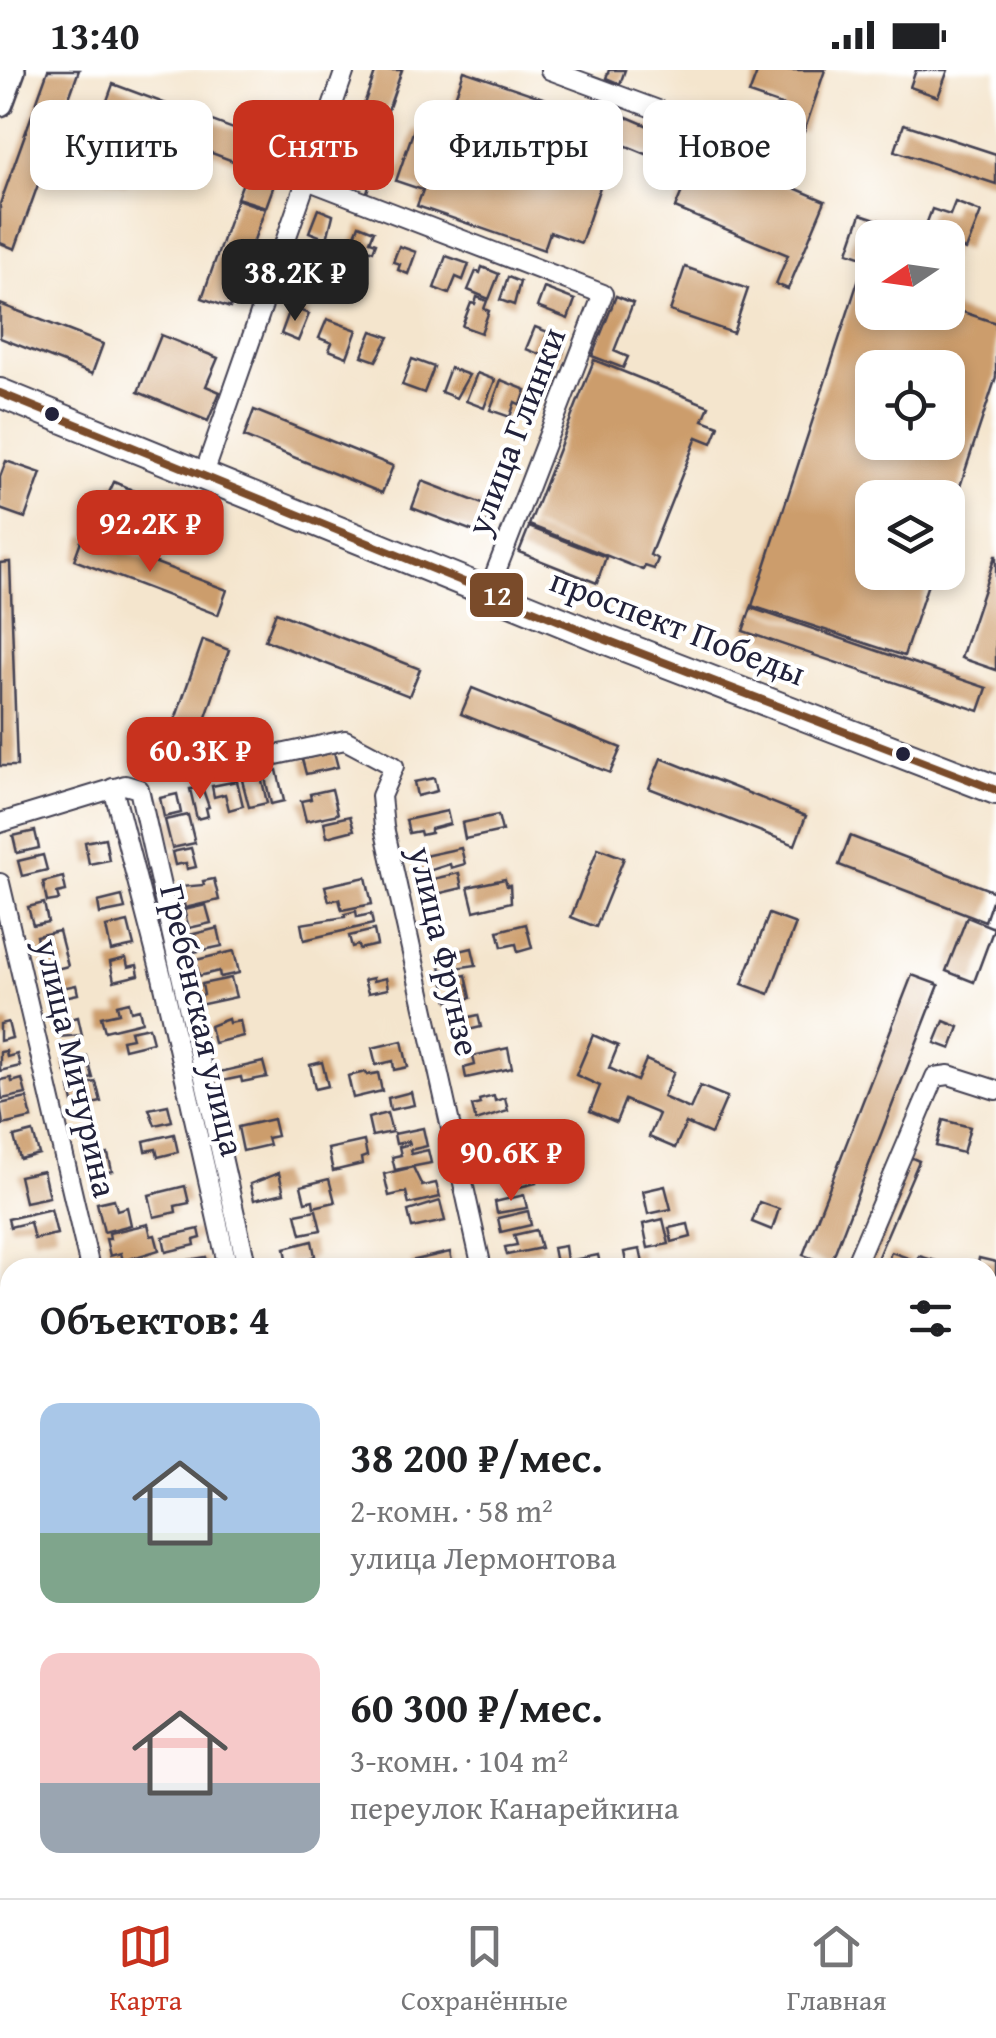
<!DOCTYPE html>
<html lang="ru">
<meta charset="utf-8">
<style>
:root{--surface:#fff;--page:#f2f2f2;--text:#202124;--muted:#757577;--line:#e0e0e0;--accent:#c8321e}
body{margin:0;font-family:"Gentium Book Plus",serif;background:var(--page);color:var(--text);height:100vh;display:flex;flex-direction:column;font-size:38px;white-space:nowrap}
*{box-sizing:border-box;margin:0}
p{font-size:32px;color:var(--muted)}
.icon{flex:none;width:55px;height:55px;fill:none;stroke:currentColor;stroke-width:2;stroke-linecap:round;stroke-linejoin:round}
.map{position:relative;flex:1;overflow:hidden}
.panel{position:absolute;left:0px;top:1188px;width:998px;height:642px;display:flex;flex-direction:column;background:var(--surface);border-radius:30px 30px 0 0;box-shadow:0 5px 15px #0003}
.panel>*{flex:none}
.guide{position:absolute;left:30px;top:30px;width:938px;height:90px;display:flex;gap:20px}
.needle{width:65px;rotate:257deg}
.buttons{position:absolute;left:855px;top:150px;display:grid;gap:20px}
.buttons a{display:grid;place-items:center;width:110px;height:110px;border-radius:20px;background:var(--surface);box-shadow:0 5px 15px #0003;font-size:50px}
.price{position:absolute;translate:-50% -85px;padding:0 22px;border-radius:20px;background:var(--accent);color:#fff;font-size:32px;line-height:65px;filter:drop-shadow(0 2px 5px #0008)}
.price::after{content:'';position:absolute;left:50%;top:60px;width:30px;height:22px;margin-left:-15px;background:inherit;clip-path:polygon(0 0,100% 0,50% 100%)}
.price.selected{background:#222;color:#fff}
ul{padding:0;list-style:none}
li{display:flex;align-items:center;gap:30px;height:250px;padding:0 40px}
li span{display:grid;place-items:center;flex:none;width:280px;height:200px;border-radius:20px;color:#555}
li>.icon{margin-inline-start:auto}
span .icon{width:120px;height:120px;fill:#fffc;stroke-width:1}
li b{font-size:42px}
h2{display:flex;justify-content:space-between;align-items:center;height:120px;padding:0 40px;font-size:42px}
.pill{padding:0 35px;border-radius:20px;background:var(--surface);box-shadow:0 5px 15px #0003;font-size:35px;line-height:90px}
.pill.selected{background:var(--accent);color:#fff}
.status{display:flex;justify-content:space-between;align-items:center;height:70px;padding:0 50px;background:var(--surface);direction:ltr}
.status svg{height:28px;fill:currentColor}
.menu{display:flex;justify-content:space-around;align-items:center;height:140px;border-top:2px solid var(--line);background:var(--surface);font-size:28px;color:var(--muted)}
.menu a{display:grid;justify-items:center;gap:5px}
.menu .selected{color:var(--accent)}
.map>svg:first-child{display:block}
</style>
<div class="status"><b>13:40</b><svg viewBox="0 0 49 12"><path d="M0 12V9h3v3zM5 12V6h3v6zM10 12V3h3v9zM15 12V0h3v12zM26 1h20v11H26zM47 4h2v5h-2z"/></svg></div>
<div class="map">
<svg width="996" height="1828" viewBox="0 0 996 1828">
<rect width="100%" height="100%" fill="#fff"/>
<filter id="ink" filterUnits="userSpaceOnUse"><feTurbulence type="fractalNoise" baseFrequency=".01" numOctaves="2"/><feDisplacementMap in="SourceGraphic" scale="20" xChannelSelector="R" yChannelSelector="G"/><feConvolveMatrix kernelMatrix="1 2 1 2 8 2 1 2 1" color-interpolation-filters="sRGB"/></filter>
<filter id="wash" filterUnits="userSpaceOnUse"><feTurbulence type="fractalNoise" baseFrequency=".0048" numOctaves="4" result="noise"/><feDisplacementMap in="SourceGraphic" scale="40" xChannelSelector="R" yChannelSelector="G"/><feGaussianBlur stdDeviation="2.25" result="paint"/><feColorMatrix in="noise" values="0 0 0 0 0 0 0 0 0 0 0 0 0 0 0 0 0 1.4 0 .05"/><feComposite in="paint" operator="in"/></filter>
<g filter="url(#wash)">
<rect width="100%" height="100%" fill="#f4e5cd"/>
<g id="blocks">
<g fill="#cc9d6c" fill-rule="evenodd">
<path d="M48 0H79L15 179 0 173V134Z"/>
<path d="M376 0H402L385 49 372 45 352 103 371 110 366 125 336 114Z"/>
<path d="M609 0H625L620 14 606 8Z"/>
<path d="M758 0H825L804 62 778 53 784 36 749 24Z"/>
<path d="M916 0H948L938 27 910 17Z"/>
<path d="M464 1 590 44 575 89 606 99 581 173 550 162 544 180 417 136 423 120 396 111 414 59 441 69Z"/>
<path d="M113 14 287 79 266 137 237 128 249 97 103 42Z"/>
<path d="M627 47 825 131 788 219 776 214 788 185 675 138 690 102 617 72Z"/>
<path d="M904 54 996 84V114L895 81Z"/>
<path d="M108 97 130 105 126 115 104 108Z"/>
<path d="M237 129 265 139 230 238 202 228Z"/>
<path d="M955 132 981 142 966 180 954 176 948 193V168H921L932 139 950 145Z"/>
<path d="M318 139 333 145 327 169 309 162Z"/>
<path d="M861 144 888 153 883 168H872V190L848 182Z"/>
<path d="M359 155 374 161 370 171 376 173 373 181 352 173Z"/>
<path d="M399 176 416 182 408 204 398 200 400 194 393 192Z"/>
<path d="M305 185 326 193 320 208 300 200Z"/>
<path d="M446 186 469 194 463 210 456 207 449 224 434 218Z"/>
<path d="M482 197 499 204 489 229 468 220 476 201 480 203Z"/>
<path d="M685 197 748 219 733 263 670 241Z"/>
<path d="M508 207 520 212 514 235 500 230Z"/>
<path d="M859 208 872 212V242H948V237L996 253V307L948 453V428H872V502H932L904 586 752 536ZM872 298H948V372H872Z"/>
<path d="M544 218 575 230 568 249 537 237Z"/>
<path d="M616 226 633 233 614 281 628 287 623 298 592 286Z"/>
<path d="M477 227 487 231 484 239 489 241 481 263 462 256 471 233 475 234Z"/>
<path d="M0 234 103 274 92 304 0 268Z"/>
<path d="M291 237 309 244 298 271 281 264Z"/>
<path d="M327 249 357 260 347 287 329 280 332 273 319 268Z"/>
<path d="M535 257 548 262 545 269 565 277 559 292 526 279Z"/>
<path d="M372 261 389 267 376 291 362 286Z"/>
<path d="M161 265 218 288 206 316 220 322 208 351 138 322Z"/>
<path d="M412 289 434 297 424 323 402 315Z"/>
<path d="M594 290 709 336 703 350 719 356 712 373 697 367 650 485 658 489 654 499 645 496 643 500 529 455Z"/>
<path d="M450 298 469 305 456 328 441 322Z"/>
<path d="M477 303 495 310 484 338 466 331Z"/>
<path d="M501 310 526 320 521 335 515 332 510 347 490 340Z"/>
<path d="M254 340 393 396 382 423 244 367Z"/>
<path d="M6 391 41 403 25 448 0 439V407Z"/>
<path d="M422 411 493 438 483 465 412 438Z"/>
<path d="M114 412 153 429 146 444 107 427Z"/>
<path d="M529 457 606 487 597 513 519 482Z"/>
<path d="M83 465 227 520 218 545 74 490Z"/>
<path d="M995 486H996V600L961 588Z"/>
<path d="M10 492 17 696H0V493Z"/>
<path d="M751 538 987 618 979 641 743 561Z"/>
<path d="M276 542 420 599 409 626 265 570Z"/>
<path d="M203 570 229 580 188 700 161 690Z"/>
<path d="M472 618 621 678 610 703 461 644Z"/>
<path d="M334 682 338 697 306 704 302 689Z"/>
<path d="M661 688 806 746 795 775 649 718Z"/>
<path d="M277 700 284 731 271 734 264 703Z"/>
<path d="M261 706 267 733 249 737 242 710Z"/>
<path d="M434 708 437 721 417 726 414 712Z"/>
<path d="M237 711 243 736 229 740 225 724 214 727 212 716Z"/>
<path d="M202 717 209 737 206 738 208 746 197 749 190 719Z"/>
<path d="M332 719 338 744 306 751 301 731 311 729 310 724Z"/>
<path d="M177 724 181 743 164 747 160 728Z"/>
<path d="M447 741 450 754 431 759V763L421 765 420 761 409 763 406 750Z"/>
<path d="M188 745 195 773 172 778 165 750Z"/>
<path d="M498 745 502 761 465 769 462 753Z"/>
<path d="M350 746 354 760 327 767 324 752Z"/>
<path d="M35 761 39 778 17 783 13 766Z"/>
<path d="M850 766 995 822 985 851 839 795Z"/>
<path d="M105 768 109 790 89 794 85 772Z"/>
<path d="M191 778 196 797 187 799 186 793 175 795 172 782Z"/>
<path d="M461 778 465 794 451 798 450 794 419 804 415 788Z"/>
<path d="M598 778 624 788 596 857 571 847Z"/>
<path d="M43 785 47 800 22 806 18 791Z"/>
<path d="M459 803 462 818 424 827 420 812Z"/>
<path d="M63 807 66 821 57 823 59 830 47 832 43 812Z"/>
<path d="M366 807 372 834 342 840 339 829 329 831 325 816Z"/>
<path d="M214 809 219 830 185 838 180 817 204 815 203 811Z"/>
<path d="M505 809 507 816 510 815 511 832 474 841 468 817Z"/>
<path d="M122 826 125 839 100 844 98 832Z"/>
<path d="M44 833 48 852 33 855 28 837Z"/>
<path d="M206 835 211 853 189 858 184 840Z"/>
<path d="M356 841 357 847 371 844 373 854 304 870 301 854 345 847V844Z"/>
<path d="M769 844 796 854 769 924 742 914Z"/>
<path d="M967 847 994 858 974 912 946 901Z"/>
<path d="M128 852 134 876 111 881 106 857Z"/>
<path d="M526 854 532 878 518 882 516 874 502 877 498 861Z"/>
<path d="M218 858 222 876 194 882 190 865Z"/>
<path d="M374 860 377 875 359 879 358 875 352 877 349 866Z"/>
<path d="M59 861 68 896 52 900 51 896 43 898 36 866Z"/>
<path d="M472 878 476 895 441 900 438 886Z"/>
<path d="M234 881 239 903 220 907 219 901 199 906 196 890Z"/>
<path d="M126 888 128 897 137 895 139 905 114 911 110 892Z"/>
<path d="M466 905 471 928 448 931 443 910Z"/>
<path d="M912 905 939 915 830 1195 803 1185Z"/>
<path d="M231 908 236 927 199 935 198 927 204 925 202 914Z"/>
<path d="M373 908V911L386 908 388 919 368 923 364 910Z"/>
<path d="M76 915 78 924 64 927 66 936 53 939 48 921Z"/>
<path d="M129 932 131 941 139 939 142 952 105 961 101 947 119 943 117 935Z"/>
<path d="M478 945 481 957 455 963 453 951Z"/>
<path d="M78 947 82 965 59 967 56 952Z"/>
<path d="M228 949 229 953 240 951 243 966 214 973 210 956Z"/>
<path d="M944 951 959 957 951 979 935 973Z"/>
<path d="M8 952 12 968 0 971V954Z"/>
<path d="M149 957 153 972 124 979 122 970 132 968 130 961Z"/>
<path d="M593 965 618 976 609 998 637 1011 646 990 674 1002 663 1027 690 1039 700 1016 727 1027 711 1064 686 1053 675 1078 649 1067 659 1044 625 1030 616 1052 590 1041 600 1016 576 1005Z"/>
<path d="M402 971 408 997 394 1000 393 991 376 995 372 978Z"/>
<path d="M508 978 512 998 466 1008 464 998 475 995 473 986Z"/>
<path d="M6 981 7 987 17 984 20 996 0 1001V982Z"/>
<path d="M87 986 93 1008 81 1011 78 1000 66 1003 63 991Z"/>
<path d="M263 992 267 1007 242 1012 241 1007 222 1011 220 1002Z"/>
<path d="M322 992 328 1016 315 1019 310 995Z"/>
<path d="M366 1002 367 1005 378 1003 382 1021 353 1028 348 1006Z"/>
<path d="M11 1008 12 1012 22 1009 26 1024 2 1029 0 1010Z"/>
<path d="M96 1012 101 1032 82 1036 81 1031 73 1033 70 1018Z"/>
<path d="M411 1022 414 1035 390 1040 388 1028Z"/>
<path d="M494 1026 495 1031 505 1028 508 1041 476 1051 472 1036 480 1034 479 1030Z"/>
<path d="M27 1028 32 1048 3 1055 0 1034Z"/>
<path d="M168 1035 172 1051 155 1055 149 1039Z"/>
<path d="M387 1043 392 1062 372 1066 368 1048Z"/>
<path d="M273 1049 277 1066 267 1068 269 1075 243 1081 238 1057Z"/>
<path d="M943 1050 970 1057 963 1083 936 1076Z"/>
<path d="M423 1058 427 1076 410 1080 411 1084 428 1080 431 1093 395 1100 392 1087 401 1085 399 1077 410 1074 409 1071 396 1074 394 1064Z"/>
<path d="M512 1061 515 1074 510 1075 511 1078 484 1085 480 1069Z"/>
<path d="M33 1062 39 1084 20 1089 14 1067Z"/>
<path d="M174 1064 178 1082 158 1087 156 1079 146 1081 144 1071Z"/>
<path d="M364 1071 367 1086 361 1088 362 1094 333 1101 328 1079Z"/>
<path d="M108 1084 112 1101 90 1106 86 1089Z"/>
<path d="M910 1087 919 1091 873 1198 866 1194Z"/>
<path d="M518 1095 520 1103 533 1100 536 1113 511 1119 506 1098Z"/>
<path d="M413 1097 422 1116 436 1113 440 1127 409 1134 406 1122 389 1126 384 1104Z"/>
<path d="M43 1101 49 1127 25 1132 19 1106Z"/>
<path d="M279 1103 284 1123 254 1130 250 1114Z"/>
<path d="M329 1109 335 1132 314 1137 313 1130 305 1132 301 1116Z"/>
<path d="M185 1116 189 1133 175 1136 176 1142 154 1147 149 1125Z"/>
<path d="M665 1116 671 1139 648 1144 643 1121Z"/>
<path d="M524 1125 527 1138 497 1143 495 1132Z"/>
<path d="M114 1129 117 1140 127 1137 131 1155 104 1162 97 1133Z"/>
<path d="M440 1131 445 1151 412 1158 408 1141Z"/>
<path d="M759 1132 779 1139 772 1160 752 1152Z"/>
<path d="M51 1139 57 1164 34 1169 30 1152 10 1157 8 1149Z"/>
<path d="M316 1140 321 1160 301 1164 296 1144Z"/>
<path d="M528 1141 531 1155 501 1162 498 1148Z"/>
<path d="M663 1149 669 1174 648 1178 643 1154Z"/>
<path d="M148 1154 151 1166 155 1165 159 1180 123 1191 121 1183 110 1186 106 1169H110L109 1163Z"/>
<path d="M688 1154 691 1167 672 1172 669 1158Z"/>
<path d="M199 1159 201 1168 194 1170 195 1175 166 1182 163 1167Z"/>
<path d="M536 1160 541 1178 507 1185 505 1177 517 1175 514 1165Z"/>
<path d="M312 1171 315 1186 310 1188 311 1192 288 1193 285 1178Z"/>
<path d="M565 1176 568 1198H557L553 1178Z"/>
<path d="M640 1179 644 1198H627L624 1182Z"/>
<path d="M450 1182 453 1196 413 1198 411 1191Z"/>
<path d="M891 1182 911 1189 908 1198H886Z"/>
<path d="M598 1185 601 1198H574L573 1190Z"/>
<path d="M919 1186 939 1192 938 1198H916Z"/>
<path d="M206 1187 209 1198H173L171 1193Z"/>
<path d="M979 1188 996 1192V1214L988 1212V1198H977Z"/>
<path d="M10 1226V1243L0 1245V1229Z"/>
<path d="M988 1276 996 1278V1312L988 1309Z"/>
<path d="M10 1327V1352L4 1353 0 1330Z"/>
<path d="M990 1422 996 1424 994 1462 988 1461Z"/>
<path d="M5 1570 10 1594 0 1596V1571Z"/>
<path d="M10 1598V1635L6 1636 4 1628 0 1629V1600Z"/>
<path d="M10 1661V1679L0 1681V1663Z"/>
<path d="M996 1664V1728L988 1730V1666Z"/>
<path d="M114 1820H134L136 1828H115Z"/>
<path d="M196 1820H209L211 1828H183L182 1823Z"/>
<path d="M258 1820H290L292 1828H260Z"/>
<path d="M320 1820H350V1822L335 1825 336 1828H321Z"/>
<path d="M576 1820H598L600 1828H568L577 1824Z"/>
<path d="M676 1820 678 1828H656L655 1823Z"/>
</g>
</g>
</g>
<g filter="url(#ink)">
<use href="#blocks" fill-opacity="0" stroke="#423f51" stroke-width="2.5"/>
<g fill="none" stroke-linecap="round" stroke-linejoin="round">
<g stroke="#423f51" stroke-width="22">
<g id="minor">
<path d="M550 0 677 47"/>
<path d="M307 110 603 224 488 522"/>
<path d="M204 404 345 0"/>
<path d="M216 698 345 670 394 696 381 726 384 757 482 1198"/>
<path d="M113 718 162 907 228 1198"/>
<path d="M0 753 125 715 139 719 247 1198"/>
<path d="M0 813 90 1198"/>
<path d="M854 1198 935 1007 949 1005 996 1020"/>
<path d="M988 1254 996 1257"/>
<path d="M0 1378 10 1376"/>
<path d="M0 1433 10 1478"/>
<path d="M988 1480 996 1483"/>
<path d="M988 1791 996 1790"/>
<path d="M86 1820 88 1828"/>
<path d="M229 1820 230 1828"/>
<path d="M390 1820 392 1828"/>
<path d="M628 1820 630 1828"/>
<path d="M872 1820 874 1828"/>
<path d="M748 1828 785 1820"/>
</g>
</g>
<g stroke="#423f51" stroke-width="30">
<path id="secondary" d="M0 33 12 0"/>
</g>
<g stroke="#423f51" stroke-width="32">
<path id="primary" d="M0 323 604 569 996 720"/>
</g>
<use href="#minor" stroke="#fff" stroke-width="18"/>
<use href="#secondary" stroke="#fff" stroke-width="25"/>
<use href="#primary" stroke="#fff" stroke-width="28"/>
<g stroke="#fff" stroke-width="15">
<path id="bus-1" d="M0 323 604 569 996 720"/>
</g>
<use href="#bus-1" stroke="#7a4b2a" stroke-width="8"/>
</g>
</g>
<g fill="#22223b" stroke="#fff" stroke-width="4">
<circle cx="52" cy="344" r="9"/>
<circle cx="903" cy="684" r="9"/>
</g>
<g text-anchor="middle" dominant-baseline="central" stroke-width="8" stroke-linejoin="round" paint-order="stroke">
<g font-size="35" fill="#22223b" stroke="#fff">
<text transform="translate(515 361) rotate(-69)">улица Глинки</text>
<text transform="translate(678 556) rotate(21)">проспект Победы</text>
<text transform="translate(445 881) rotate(77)">улица Фрунзе</text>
<text transform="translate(203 950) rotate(77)">Гребенская улица</text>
<text transform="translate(77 998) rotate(77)">улица Мичурина</text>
</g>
</g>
<rect stroke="#fff" stroke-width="4" x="468" y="501" width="57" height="48" rx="10" fill="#7a4b2a"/>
<g font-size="28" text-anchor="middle" font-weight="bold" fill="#fff">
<text x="497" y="535">12</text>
</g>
</svg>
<div class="buttons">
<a><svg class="needle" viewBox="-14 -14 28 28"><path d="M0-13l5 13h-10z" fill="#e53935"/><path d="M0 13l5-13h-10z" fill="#757577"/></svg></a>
<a><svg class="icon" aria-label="locate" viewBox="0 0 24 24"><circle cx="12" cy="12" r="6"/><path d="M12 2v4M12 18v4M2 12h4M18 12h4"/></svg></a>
<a><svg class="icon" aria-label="layers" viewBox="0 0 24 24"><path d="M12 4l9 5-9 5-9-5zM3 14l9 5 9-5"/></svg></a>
</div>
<b class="price selected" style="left:295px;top:254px">38.2K ₽</b>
<b class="price" style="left:150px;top:505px">92.2K ₽</b>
<b class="price" style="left:200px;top:732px">60.3K ₽</b>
<b class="price" style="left:511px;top:1134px">90.6K ₽</b>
<div class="guide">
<a class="pill">Купить</a>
<a class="pill selected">Снять</a>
<a class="pill">Фильтры</a>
<a class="pill">Новое</a>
</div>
<section class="panel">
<h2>Объектов: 4<svg class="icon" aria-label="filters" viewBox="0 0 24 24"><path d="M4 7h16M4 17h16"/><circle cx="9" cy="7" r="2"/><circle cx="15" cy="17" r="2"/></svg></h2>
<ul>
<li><span style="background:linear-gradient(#a9c7e8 65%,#7fa58c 0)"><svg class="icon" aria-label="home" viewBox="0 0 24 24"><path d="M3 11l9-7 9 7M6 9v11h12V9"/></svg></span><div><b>38 200 ₽/мес.</b><p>2-комн. · 58 m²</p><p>улица Лермонтова</p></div></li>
<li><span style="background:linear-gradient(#f6c9c9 65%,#9aa5b1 0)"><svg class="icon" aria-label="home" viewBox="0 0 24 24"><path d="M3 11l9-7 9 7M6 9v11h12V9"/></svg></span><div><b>60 300 ₽/мес.</b><p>3-комн. · 104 m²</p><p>переулок Канарейкина</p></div></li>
</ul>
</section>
</div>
<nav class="menu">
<a class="selected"><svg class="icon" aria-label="map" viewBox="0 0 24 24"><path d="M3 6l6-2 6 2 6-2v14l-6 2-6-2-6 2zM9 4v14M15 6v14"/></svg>Карта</a>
<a><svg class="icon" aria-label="saved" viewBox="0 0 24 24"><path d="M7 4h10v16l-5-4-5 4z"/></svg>Сохранённые</a>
<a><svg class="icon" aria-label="home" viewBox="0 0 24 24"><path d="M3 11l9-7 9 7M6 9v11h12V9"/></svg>Главная</a>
</nav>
